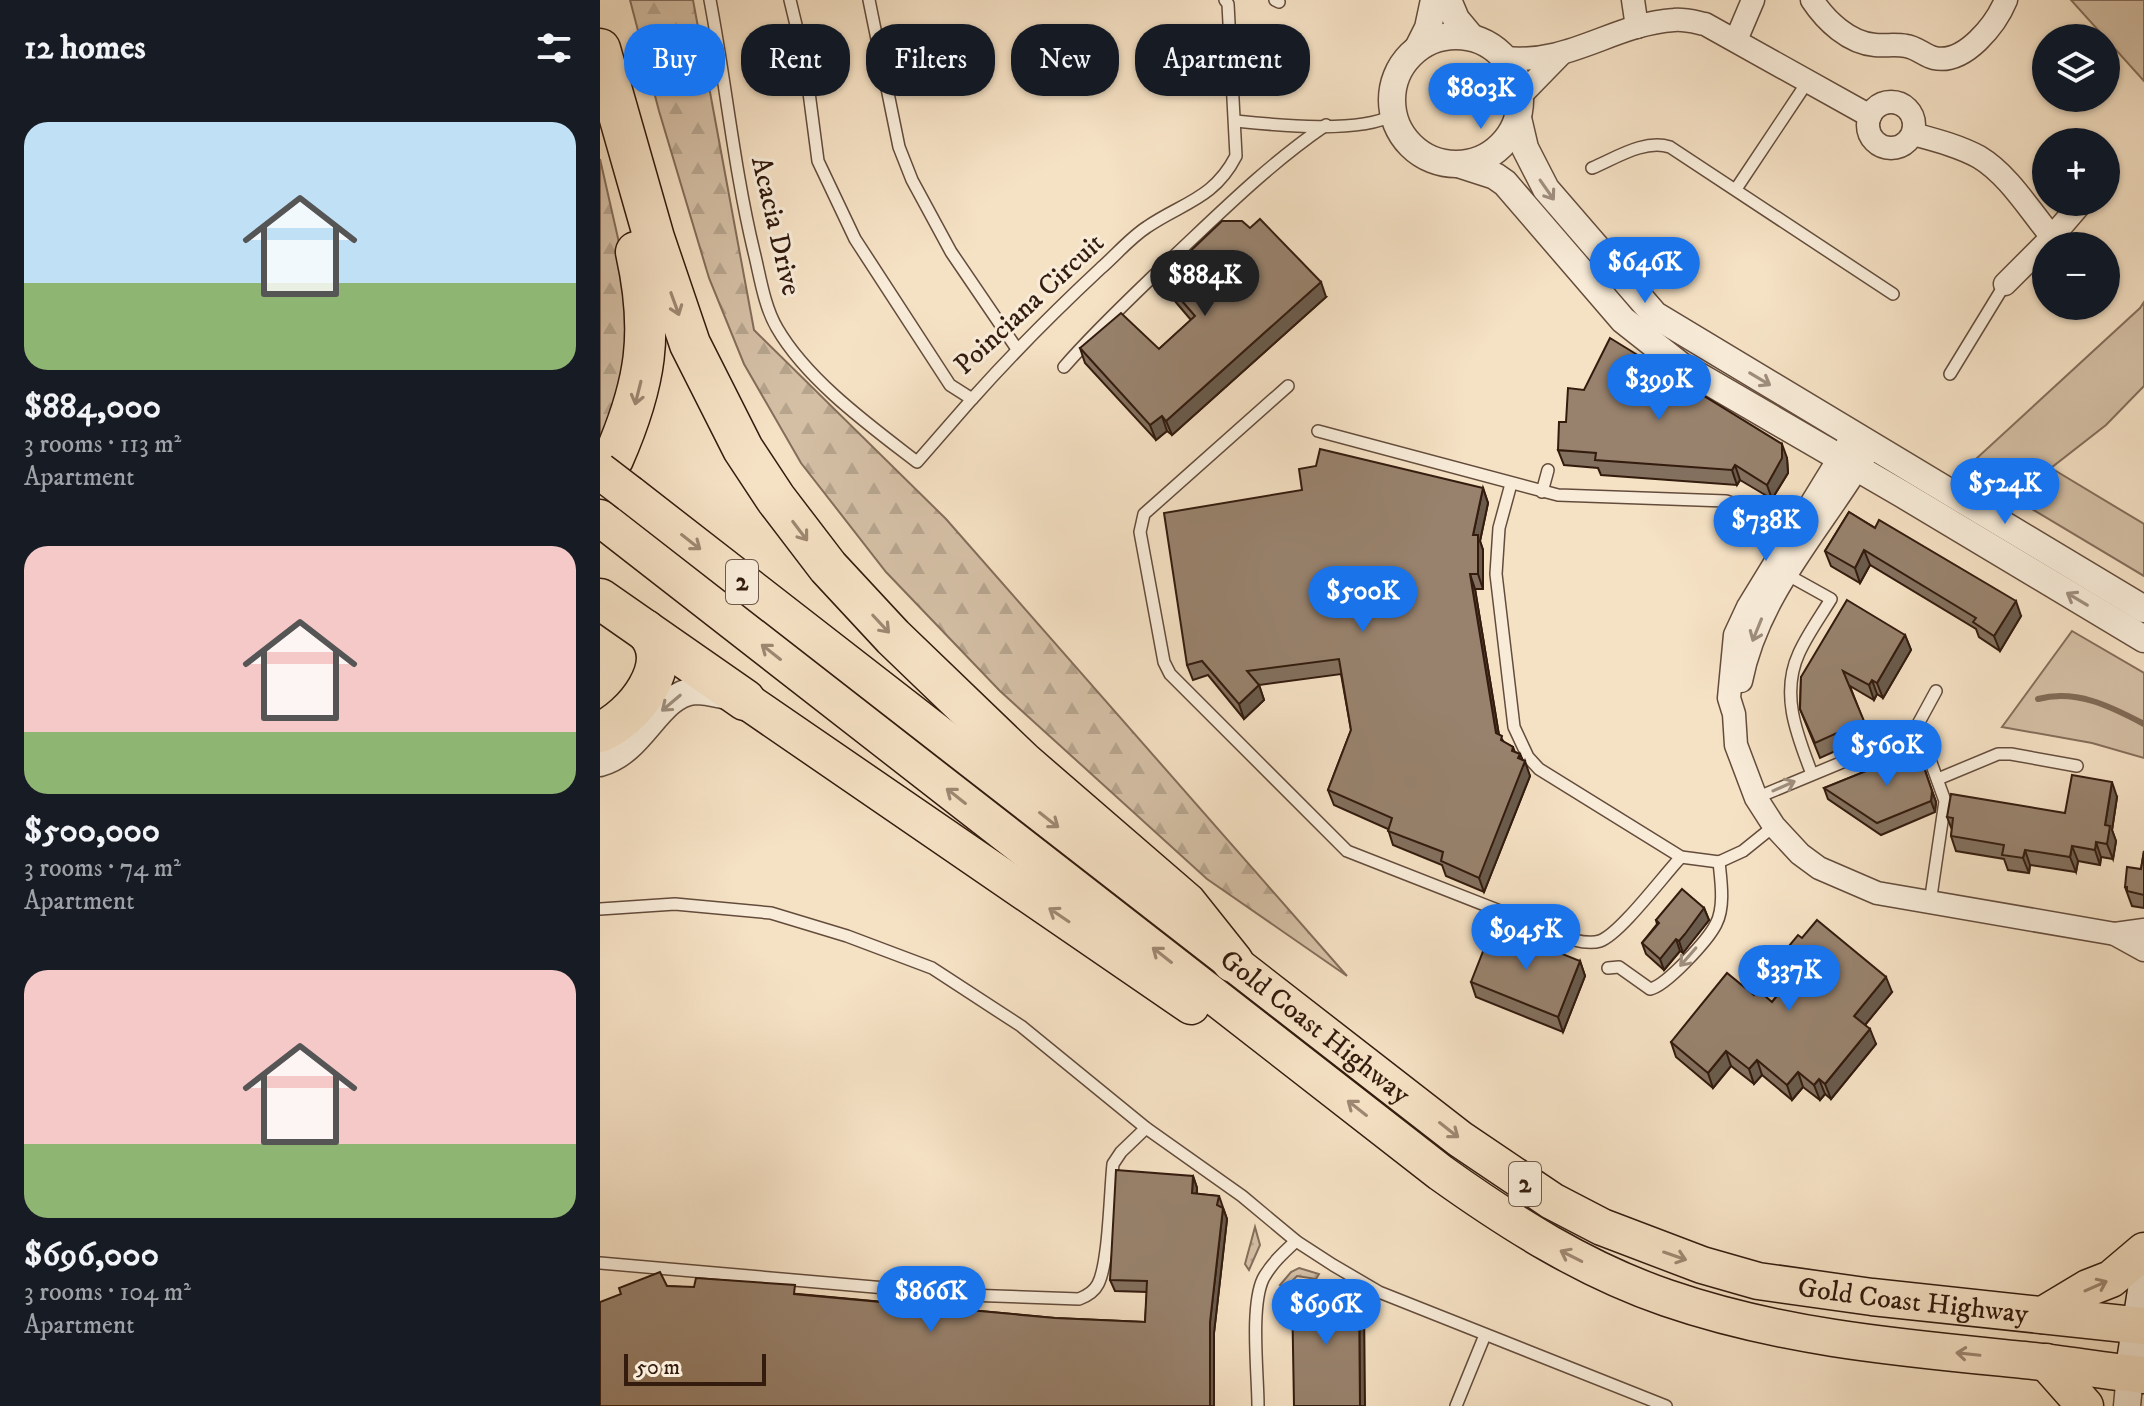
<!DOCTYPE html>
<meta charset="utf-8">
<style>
:root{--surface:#171b24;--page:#242831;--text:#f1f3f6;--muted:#9ea1a6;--accent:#1a73e8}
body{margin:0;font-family:"IM FELL DW Pica",serif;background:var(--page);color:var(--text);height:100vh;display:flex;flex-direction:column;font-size:30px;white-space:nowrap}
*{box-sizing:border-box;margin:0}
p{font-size:26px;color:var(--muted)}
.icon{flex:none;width:44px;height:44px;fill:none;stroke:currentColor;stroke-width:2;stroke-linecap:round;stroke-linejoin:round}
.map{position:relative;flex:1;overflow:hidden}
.drawer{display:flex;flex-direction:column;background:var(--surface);width:600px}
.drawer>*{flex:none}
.banner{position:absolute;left:24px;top:24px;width:760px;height:72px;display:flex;gap:16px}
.buttons{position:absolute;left:1432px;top:24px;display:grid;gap:16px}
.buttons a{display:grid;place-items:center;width:88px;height:88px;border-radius:50%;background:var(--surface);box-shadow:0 2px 6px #0004;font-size:40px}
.scale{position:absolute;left:24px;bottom:20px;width:142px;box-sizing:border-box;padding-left:8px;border:4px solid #331b0e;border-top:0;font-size:22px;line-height:28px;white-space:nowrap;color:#331b0e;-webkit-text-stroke:6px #f8ecd9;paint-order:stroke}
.price{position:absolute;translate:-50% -68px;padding:0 18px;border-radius:28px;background:var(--accent);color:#fff;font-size:26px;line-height:52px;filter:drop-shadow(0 2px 4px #0008)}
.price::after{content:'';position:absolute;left:50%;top:48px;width:24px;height:18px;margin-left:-12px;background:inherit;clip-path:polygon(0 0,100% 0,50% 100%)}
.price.selected{background:#222;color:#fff}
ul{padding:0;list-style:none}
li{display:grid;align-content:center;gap:16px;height:424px;padding:0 24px}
li span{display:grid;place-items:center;height:248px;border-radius:24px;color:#555}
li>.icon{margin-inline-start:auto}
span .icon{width:144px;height:144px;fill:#fffc;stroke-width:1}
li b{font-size:34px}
h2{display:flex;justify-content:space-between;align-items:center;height:96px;padding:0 24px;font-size:34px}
.chip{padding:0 28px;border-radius:32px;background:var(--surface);box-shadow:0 2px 6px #0004;font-size:28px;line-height:72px}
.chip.selected{background:var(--accent);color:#fff}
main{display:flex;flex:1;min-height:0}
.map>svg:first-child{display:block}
</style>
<main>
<section class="drawer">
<h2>12 homes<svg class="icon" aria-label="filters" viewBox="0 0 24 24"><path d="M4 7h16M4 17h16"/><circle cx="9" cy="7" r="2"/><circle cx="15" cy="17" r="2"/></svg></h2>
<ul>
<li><span style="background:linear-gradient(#bfe0f5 65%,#8fb573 0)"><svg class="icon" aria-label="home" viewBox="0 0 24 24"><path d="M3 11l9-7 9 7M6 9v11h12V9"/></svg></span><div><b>$884,000</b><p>3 rooms · 113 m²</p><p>Apartment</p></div></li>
<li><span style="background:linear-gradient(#f6c9c9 75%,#8fb573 0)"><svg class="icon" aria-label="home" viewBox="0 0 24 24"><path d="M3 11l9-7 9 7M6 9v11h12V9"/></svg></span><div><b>$500,000</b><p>3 rooms · 74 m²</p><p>Apartment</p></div></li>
<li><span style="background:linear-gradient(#f6c9c9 70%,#8fb573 0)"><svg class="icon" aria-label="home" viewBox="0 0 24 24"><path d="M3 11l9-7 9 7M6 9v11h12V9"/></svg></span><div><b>$696,000</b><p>3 rooms · 104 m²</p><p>Apartment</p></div></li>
</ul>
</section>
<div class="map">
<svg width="1544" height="1406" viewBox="0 0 1544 1406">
<defs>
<pattern id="grass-dots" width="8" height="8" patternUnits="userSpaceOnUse" patternTransform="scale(2)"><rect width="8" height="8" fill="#d4bfa5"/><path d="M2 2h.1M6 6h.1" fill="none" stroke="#b6a48d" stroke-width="1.8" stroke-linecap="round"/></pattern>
<pattern id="forest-firs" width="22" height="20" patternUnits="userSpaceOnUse" patternTransform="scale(2)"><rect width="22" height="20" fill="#d4bfa5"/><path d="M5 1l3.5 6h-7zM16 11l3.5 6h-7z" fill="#b6a48d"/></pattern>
</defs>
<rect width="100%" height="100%" fill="#f5e1c4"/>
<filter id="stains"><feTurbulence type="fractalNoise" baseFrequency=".0025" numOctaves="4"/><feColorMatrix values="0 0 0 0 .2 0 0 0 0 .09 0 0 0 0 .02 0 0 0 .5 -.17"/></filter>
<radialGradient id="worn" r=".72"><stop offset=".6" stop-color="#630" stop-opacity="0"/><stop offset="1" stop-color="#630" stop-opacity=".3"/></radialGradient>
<g fill="url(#grass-dots)" stroke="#846d5a" stroke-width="2">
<path d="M655 1227 660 1245 649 1270 645 1264Z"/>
<path d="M699 1268 719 1274 716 1279 697 1276 685 1288 680 1285 691 1272Z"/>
</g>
<g fill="url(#forest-firs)" stroke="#846d5a" stroke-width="2">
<path d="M30 0H93L154 330 346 519 747 976 607 879 400 691 286 572 201 463 144 364 109 278 59 111Z"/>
<path d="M0 159 25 269 32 328 22 393 0 441Z"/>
</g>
<g fill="#d4bfa5" stroke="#846d5a" stroke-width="2">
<path d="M1471 0H1544V81Z"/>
<path d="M1544 302V386L1506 425 1451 468 1544 524V576L1365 469 1540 308Z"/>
<path d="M1472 631 1544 673V758L1492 743 1402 727Z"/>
</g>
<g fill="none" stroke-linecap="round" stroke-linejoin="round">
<path stroke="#806a56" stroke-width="6" d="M1438 699C1476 689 1510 706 1544 724"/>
<g stroke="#644c3c" stroke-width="14">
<g id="service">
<path d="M110 0C126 84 134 169 154 252 160 276 164 306 177 328 207 380 269 425 317 462L372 399"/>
<path d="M190 0 205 62 218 161 255 239 350 385 372 399C413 353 456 310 501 268 516 255 530 238 547 227 582 203 614 199 636 156L628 4 625 0"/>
<path d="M269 0 299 147 312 180 351 252 417 349"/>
<path d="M675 0 679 2"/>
<path d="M635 121C675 125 759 134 793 115"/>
<path d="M992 168C1016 158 1044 139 1070 147L1293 294"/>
<path d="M1136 189 1208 81"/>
<path d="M464 367C498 328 535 294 572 258 622 211 669 164 726 125"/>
<path d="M1350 374 1405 284"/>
<path d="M688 386 544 514 540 532 564 662 570 674 747 851 974 940C982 942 991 944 1000 941 1020 934 1064 875 1081 857"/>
<path d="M718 431 958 495 1126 501 1154 510 1192 534"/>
<path d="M911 484 899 528 896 574 914 727 928 757 939 769 1081 857 1119 862 1143 851 1174 826"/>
<path d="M942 492 948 470"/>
<path d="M1186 574 1231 599C1220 617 1207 635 1199 653 1180 694 1197 735 1212 774"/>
<path d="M1338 779 1398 754H1411L1477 766"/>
<path d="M1156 798 1286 744"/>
<path d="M1330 903 1345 801 1325 746 1311 737 1336 691"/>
<path d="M0 909 75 904 171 913 247 936 332 968 421 1026 546 1128 642 1196 696 1241 733 1265 779 1292 1066 1406"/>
<path d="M1008 968 1019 967 1050 989C1066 986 1108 940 1116 924 1125 907 1121 881 1119 862"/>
<path d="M0 1263 366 1295 479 1299C487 1296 494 1292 498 1284 509 1263 510 1191 513 1164L521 1152 546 1128"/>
<path d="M658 1406C658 1374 650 1307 663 1279 671 1264 683 1253 696 1241"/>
<path d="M856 1406 885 1335"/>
</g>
</g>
<g stroke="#644c3c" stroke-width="25">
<g id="minor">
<path d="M1033 0 1037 27"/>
<path d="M1212 0C1226 21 1249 43 1275 45 1285 46 1296 44 1306 46 1316 47 1325 56 1334 58 1365 65 1396 24 1406 0"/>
<path d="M1136 40 1153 0"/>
<path d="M905 58C970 65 1013 24 1074 20 1084 19 1095 22 1105 24L1270 116"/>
<path d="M920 96 960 55"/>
<circle cx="1291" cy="125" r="23"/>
<path d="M1313 134C1335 140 1359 146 1379 157 1409 175 1430 211 1452 237"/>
<path d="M1405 284 1452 237 1482 202"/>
<path d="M1254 434 1148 607 1135 635 1129 698 1134 714 1136 745 1156 798 1174 826 1200 854 1219 868 1277 893 1515 934 1544 930"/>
<path d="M1141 681C1158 594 1222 528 1266 454"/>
<path d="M1515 934 1544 950"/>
</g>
</g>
<g stroke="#644c3c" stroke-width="29">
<g id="tertiary">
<path d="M848 0 856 19 871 37"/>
<circle cx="856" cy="100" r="64"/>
<path d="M818 48 828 28 834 0"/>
<path d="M918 118 925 148 946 189 1055 315 1544 609"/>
<path d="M861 165 895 176 905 183 1023 320 1080 365 1302 494 1544 639"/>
<path d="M0 763C44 751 57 694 95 691 108 691 121 695 133 697"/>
<path d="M1527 1406 1530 1374"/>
</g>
</g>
<g stroke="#331b0e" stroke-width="33">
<path id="secondary" d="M1530 1374 1544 1284"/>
</g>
<g stroke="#331b0e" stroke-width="39">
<g id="trunk">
<path id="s1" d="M30 494 860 1139 952 1201 1002 1227 1102 1265 1158 1281 1272 1297 1544 1326"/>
<path d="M0 518 841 1173C911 1223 985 1270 1067 1298 1183 1338 1303 1348 1424 1360 1464 1364 1504 1371 1544 1375"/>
<path d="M145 700 591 1006"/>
<path d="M1443 1315 1488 1288 1511 1279 1544 1251"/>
<path d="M1446 1362 1485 1406"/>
</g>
</g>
<g stroke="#331b0e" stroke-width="43">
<g id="motorway">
<path d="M0 49 54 238 90 344 143 449 176 499 228 567 293 637 423 762 586 903 633 962"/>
<path d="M13 459C46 384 54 333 36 252"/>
<path d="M0 599 145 700"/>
<path d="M0 732C33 719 79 662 45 630"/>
</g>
</g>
<use href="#service" stroke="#f8ecd9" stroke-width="11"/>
<use href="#minor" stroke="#f8ecd9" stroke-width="22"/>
<use href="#tertiary" stroke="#f8ecd9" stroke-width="26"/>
<use href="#secondary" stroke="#f8ecd9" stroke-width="30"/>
<use href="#trunk" stroke="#f5e1c4" stroke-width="36"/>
<use href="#motorway" stroke="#f5e1c4" stroke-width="40"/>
<g stroke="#331b0e" stroke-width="39" stroke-linecap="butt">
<path id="trunk-bridge" d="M0 471 30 494"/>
</g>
<use href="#trunk-bridge" stroke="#f5e1c4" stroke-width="36"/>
</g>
<g fill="#83705e" stroke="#331b0e" stroke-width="2">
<path d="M562 278 726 297 572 435 567 431 556 440 485 363 480 348 559 349 591 320 568 293Z"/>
<path d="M958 450 1187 458 1188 473 1172 499 1140 480 1137 485 1001 475 998 468 964 465Z"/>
<path d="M883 488 888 503 880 541 883 550V589H875L899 735 904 742 913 747 915 752 920 754 930 776 884 892 846 876 842 865 793 845 788 829 734 805 728 790 751 730 741 674 659 685 664 700 644 719 608 675 593 680 587 665Z"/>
<path d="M1249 512 1421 616 1400 651 1379 637 1376 629 1270 565 1260 583 1231 566 1225 551Z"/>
<path d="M1305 635 1311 650 1283 698 1277 694 1274 700 1250 686 1269 736 1220 758 1200 709 1201 677Z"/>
<path d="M1318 750 1336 802 1335 812 1281 835 1228 799 1224 788Z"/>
<path d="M1517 797 1512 830 1516 841 1513 859 1501 857 1500 865 1478 861 1476 872 1430 865 1429 873 1408 870 1404 859 1356 851 1351 836 1352 830 1347 817 1465 813Z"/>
<path d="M1544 851V908L1532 906 1525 887 1541 869Z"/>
<path d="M1104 908 1109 920 1089 945 1083 953 1080 951 1064 970 1046 954 1042 943 1057 924 1056 920Z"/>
<path d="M1202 938 1292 992 1265 1025 1276 1044 1231 1099 1225 1094 1220 1100 1203 1087 1192 1100 1162 1075 1154 1084 1131 1066 1113 1088 1076 1057 1071 1042 1154 995 1172 1002 1187 984 1180 978 1175 963Z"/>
<path d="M980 961 985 976 963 1032 876 997 871 982Z"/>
<path d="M593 1176 597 1188V1194L619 1196 627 1219 614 1333V1406H0L67 1286 198 1294 455 1318 545 1322 547 1292 515 1291 510 1280Z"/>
</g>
<g fill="#6a5b4c" stroke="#331b0e" stroke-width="2">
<path d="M721 282 726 297 572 435 566 421Z"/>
<path d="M562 416 567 431 556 440 550 425Z"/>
<path d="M1182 444 1187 458 1188 473 1172 499 1167 485Z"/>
<path d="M1135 465 1140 480 1137 485 1132 470Z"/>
<path d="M883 488 888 503 880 541 883 550V589L878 574 873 535Z"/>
<path d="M1264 550 1270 565 1260 583 1255 568Z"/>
<path d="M870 574 875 589 901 748 896 733Z"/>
<path d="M1416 601 1421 616 1400 651 1394 636Z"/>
<path d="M1305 635 1311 650 1283 698 1277 683Z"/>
<path d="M1272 680 1277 694 1274 700 1269 685Z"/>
<path d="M659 685 664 700 644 719 639 704Z"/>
<path d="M920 754 924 764 925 761 930 776 884 892 879 878Z"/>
<path d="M1512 782 1517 797 1512 830 1516 841 1513 859 1507 844 1505 825Z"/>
<path d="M1332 791 1336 802 1335 812 1331 801Z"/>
<path d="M1496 842 1501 857 1500 865 1495 850Z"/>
<path d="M1472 846 1478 861 1476 872 1470 857Z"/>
<path d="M1425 850 1430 865 1429 873 1423 858Z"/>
<path d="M1104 908 1109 920 1083 953 1079 941Z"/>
<path d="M1076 939 1080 951 1064 970 1060 959Z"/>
<path d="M980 961 985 976 963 1032 958 1017Z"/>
<path d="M1286 977 1292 992 1260 1031 1254 1016Z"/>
<path d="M1270 1029 1276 1044 1231 1099 1225 1084Z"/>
<path d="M1126 1051 1131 1066 1113 1088 1108 1073Z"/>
<path d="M1157 1060 1162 1075 1154 1084 1149 1069Z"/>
<path d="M1198 1072 1203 1087 1192 1100 1187 1085Z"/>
<path d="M1219 1079 1225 1094 1220 1100 1214 1085Z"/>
<path d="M593 1176 597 1188 596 1205 592 1193Z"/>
<path d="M623 1208 627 1219 614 1333V1406H610V1322Z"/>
<path d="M759 1288 764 1303 765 1406H760Z"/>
</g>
<g fill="#98826d" stroke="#331b0e" stroke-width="2">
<path d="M660 219 721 282 566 421 562 416 550 425 480 348 521 313 559 349 595 316 562 278 622 221H642L650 228Z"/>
<path d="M1010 338 1182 444V458L1167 485 1135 465 1132 470 995 460 996 453 958 450 959 422H966L968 388 984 390Z"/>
<path d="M720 449 883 488 873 535H878V574H870L896 733 902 736 901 740 913 747 912 751 920 754 918 758 925 761 879 878 841 861 843 852 788 831 792 818 728 790 751 730 739 659 647 671 659 685 639 704 602 661 587 665 564 513 702 490 699 469 716 466Z"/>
<path d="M1249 512 1275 528 1279 520 1416 601 1394 636 1373 622 1376 618 1264 550 1255 568 1225 551Z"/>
<path d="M1247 600 1305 635 1277 683 1272 680 1269 685 1243 671 1264 721 1215 743 1200 709 1201 677Z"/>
<path d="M1318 750 1332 791 1331 801 1277 823 1224 788Z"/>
<path d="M1472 775 1512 782 1505 825 1510 826 1507 844 1496 842 1495 850 1472 846 1470 857 1425 850 1423 858 1402 855 1404 845 1351 836 1353 818 1347 817 1351 794 1465 813Z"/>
<path d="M1544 851V895L1527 891V887H1525L1527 867 1541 869Z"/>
<path d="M1082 889 1104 908 1085 934 1079 941 1076 939 1060 959 1042 943 1059 923 1056 920Z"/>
<path d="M1217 920 1286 977 1254 1016 1270 1029 1225 1084 1219 1079 1214 1085 1198 1072 1187 1085 1157 1060 1149 1069 1126 1051 1108 1073 1071 1042 1127 973 1154 995 1158 990 1172 1002 1192 978 1175 963 1198 935 1202 938Z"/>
<path d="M893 926 980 961 958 1017 871 982Z"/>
<path d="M516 1170 593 1176 592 1193 619 1196 617 1205 623 1208 610 1322V1406H0V1302L21 1294 19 1288 60 1272 67 1286 94 1287 96 1278 195 1285 194 1294 455 1318 545 1322 547 1281 510 1280Z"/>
<path d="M759 1288 760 1406H694L692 1290Z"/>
</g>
<defs><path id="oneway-shaft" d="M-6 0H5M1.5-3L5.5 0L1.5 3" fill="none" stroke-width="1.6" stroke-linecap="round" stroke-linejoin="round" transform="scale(2)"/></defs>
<g stroke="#9f8e7e">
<use href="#oneway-shaft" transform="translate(947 190) rotate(55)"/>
<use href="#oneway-shaft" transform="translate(1160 379) rotate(31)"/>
<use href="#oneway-shaft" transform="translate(1477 599) rotate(-149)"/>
<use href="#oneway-shaft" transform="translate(1157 630) rotate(112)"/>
<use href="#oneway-shaft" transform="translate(71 703) rotate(140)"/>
<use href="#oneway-shaft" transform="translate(1184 786) rotate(-24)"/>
<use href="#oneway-shaft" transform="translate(1088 957) rotate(131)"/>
</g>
<g stroke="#9e8872">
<use href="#oneway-shaft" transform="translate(75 304) rotate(70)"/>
<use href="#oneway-shaft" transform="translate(38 393) rotate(104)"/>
<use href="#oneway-shaft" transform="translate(200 531) rotate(53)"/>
<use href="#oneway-shaft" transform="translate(91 542) rotate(38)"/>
<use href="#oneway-shaft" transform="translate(281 624) rotate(47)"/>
<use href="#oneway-shaft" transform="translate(171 652) rotate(-142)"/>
<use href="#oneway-shaft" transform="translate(356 796) rotate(-142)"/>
<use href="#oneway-shaft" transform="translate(449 820) rotate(38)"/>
<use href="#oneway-shaft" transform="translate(459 915) rotate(-146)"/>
<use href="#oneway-shaft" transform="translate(562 955) rotate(-142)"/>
<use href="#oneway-shaft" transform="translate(757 1108) rotate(-142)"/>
<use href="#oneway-shaft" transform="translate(849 1130) rotate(38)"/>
<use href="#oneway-shaft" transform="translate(971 1256) rotate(-153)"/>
<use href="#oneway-shaft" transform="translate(1075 1256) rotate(19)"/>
<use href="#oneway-shaft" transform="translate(1496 1286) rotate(-24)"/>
<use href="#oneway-shaft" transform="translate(1368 1354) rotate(-174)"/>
</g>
<g text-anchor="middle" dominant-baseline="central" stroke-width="6" stroke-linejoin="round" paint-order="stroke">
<g fill="#f8ecd9" stroke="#6e5a4b" stroke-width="2">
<rect x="126" y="560" width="32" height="44" rx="6"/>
<rect x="909" y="1162" width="32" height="44" rx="6"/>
</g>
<g font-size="26" font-weight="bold" fill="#331b0e">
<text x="142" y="582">2</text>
<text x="925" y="1184">2</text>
</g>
<g font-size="28" fill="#331b0e" stroke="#f8ecd9">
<text transform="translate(176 226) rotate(77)">Acacia Drive</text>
<text transform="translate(429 304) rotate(-43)">Poinciana Circuit</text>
<text stroke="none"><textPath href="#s1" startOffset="868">Gold Coast Highway</textPath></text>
<text stroke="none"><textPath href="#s1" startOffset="1540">Gold Coast Highway</textPath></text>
</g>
</g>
<rect width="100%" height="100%" filter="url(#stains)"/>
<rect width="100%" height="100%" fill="url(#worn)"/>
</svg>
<div class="buttons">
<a><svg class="icon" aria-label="layers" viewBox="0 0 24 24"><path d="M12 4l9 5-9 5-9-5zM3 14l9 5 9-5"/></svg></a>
<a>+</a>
<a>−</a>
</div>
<div class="scale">50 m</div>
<b class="price" style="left:881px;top:131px">$803K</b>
<b class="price" style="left:1045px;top:305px">$646K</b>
<b class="price selected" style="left:605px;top:318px">$884K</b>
<b class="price" style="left:1059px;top:422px">$399K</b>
<b class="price" style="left:1405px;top:526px">$524K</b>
<b class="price" style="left:1166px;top:563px">$738K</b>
<b class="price" style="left:763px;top:634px">$500K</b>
<b class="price" style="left:1287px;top:788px">$560K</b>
<b class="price" style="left:926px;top:972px">$945K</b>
<b class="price" style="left:1189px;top:1013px">$337K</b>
<b class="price" style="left:331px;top:1334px">$866K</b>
<b class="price" style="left:726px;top:1347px">$696K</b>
<div class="banner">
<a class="chip selected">Buy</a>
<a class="chip">Rent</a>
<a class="chip">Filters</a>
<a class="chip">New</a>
<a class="chip">Apartment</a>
</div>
</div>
</main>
